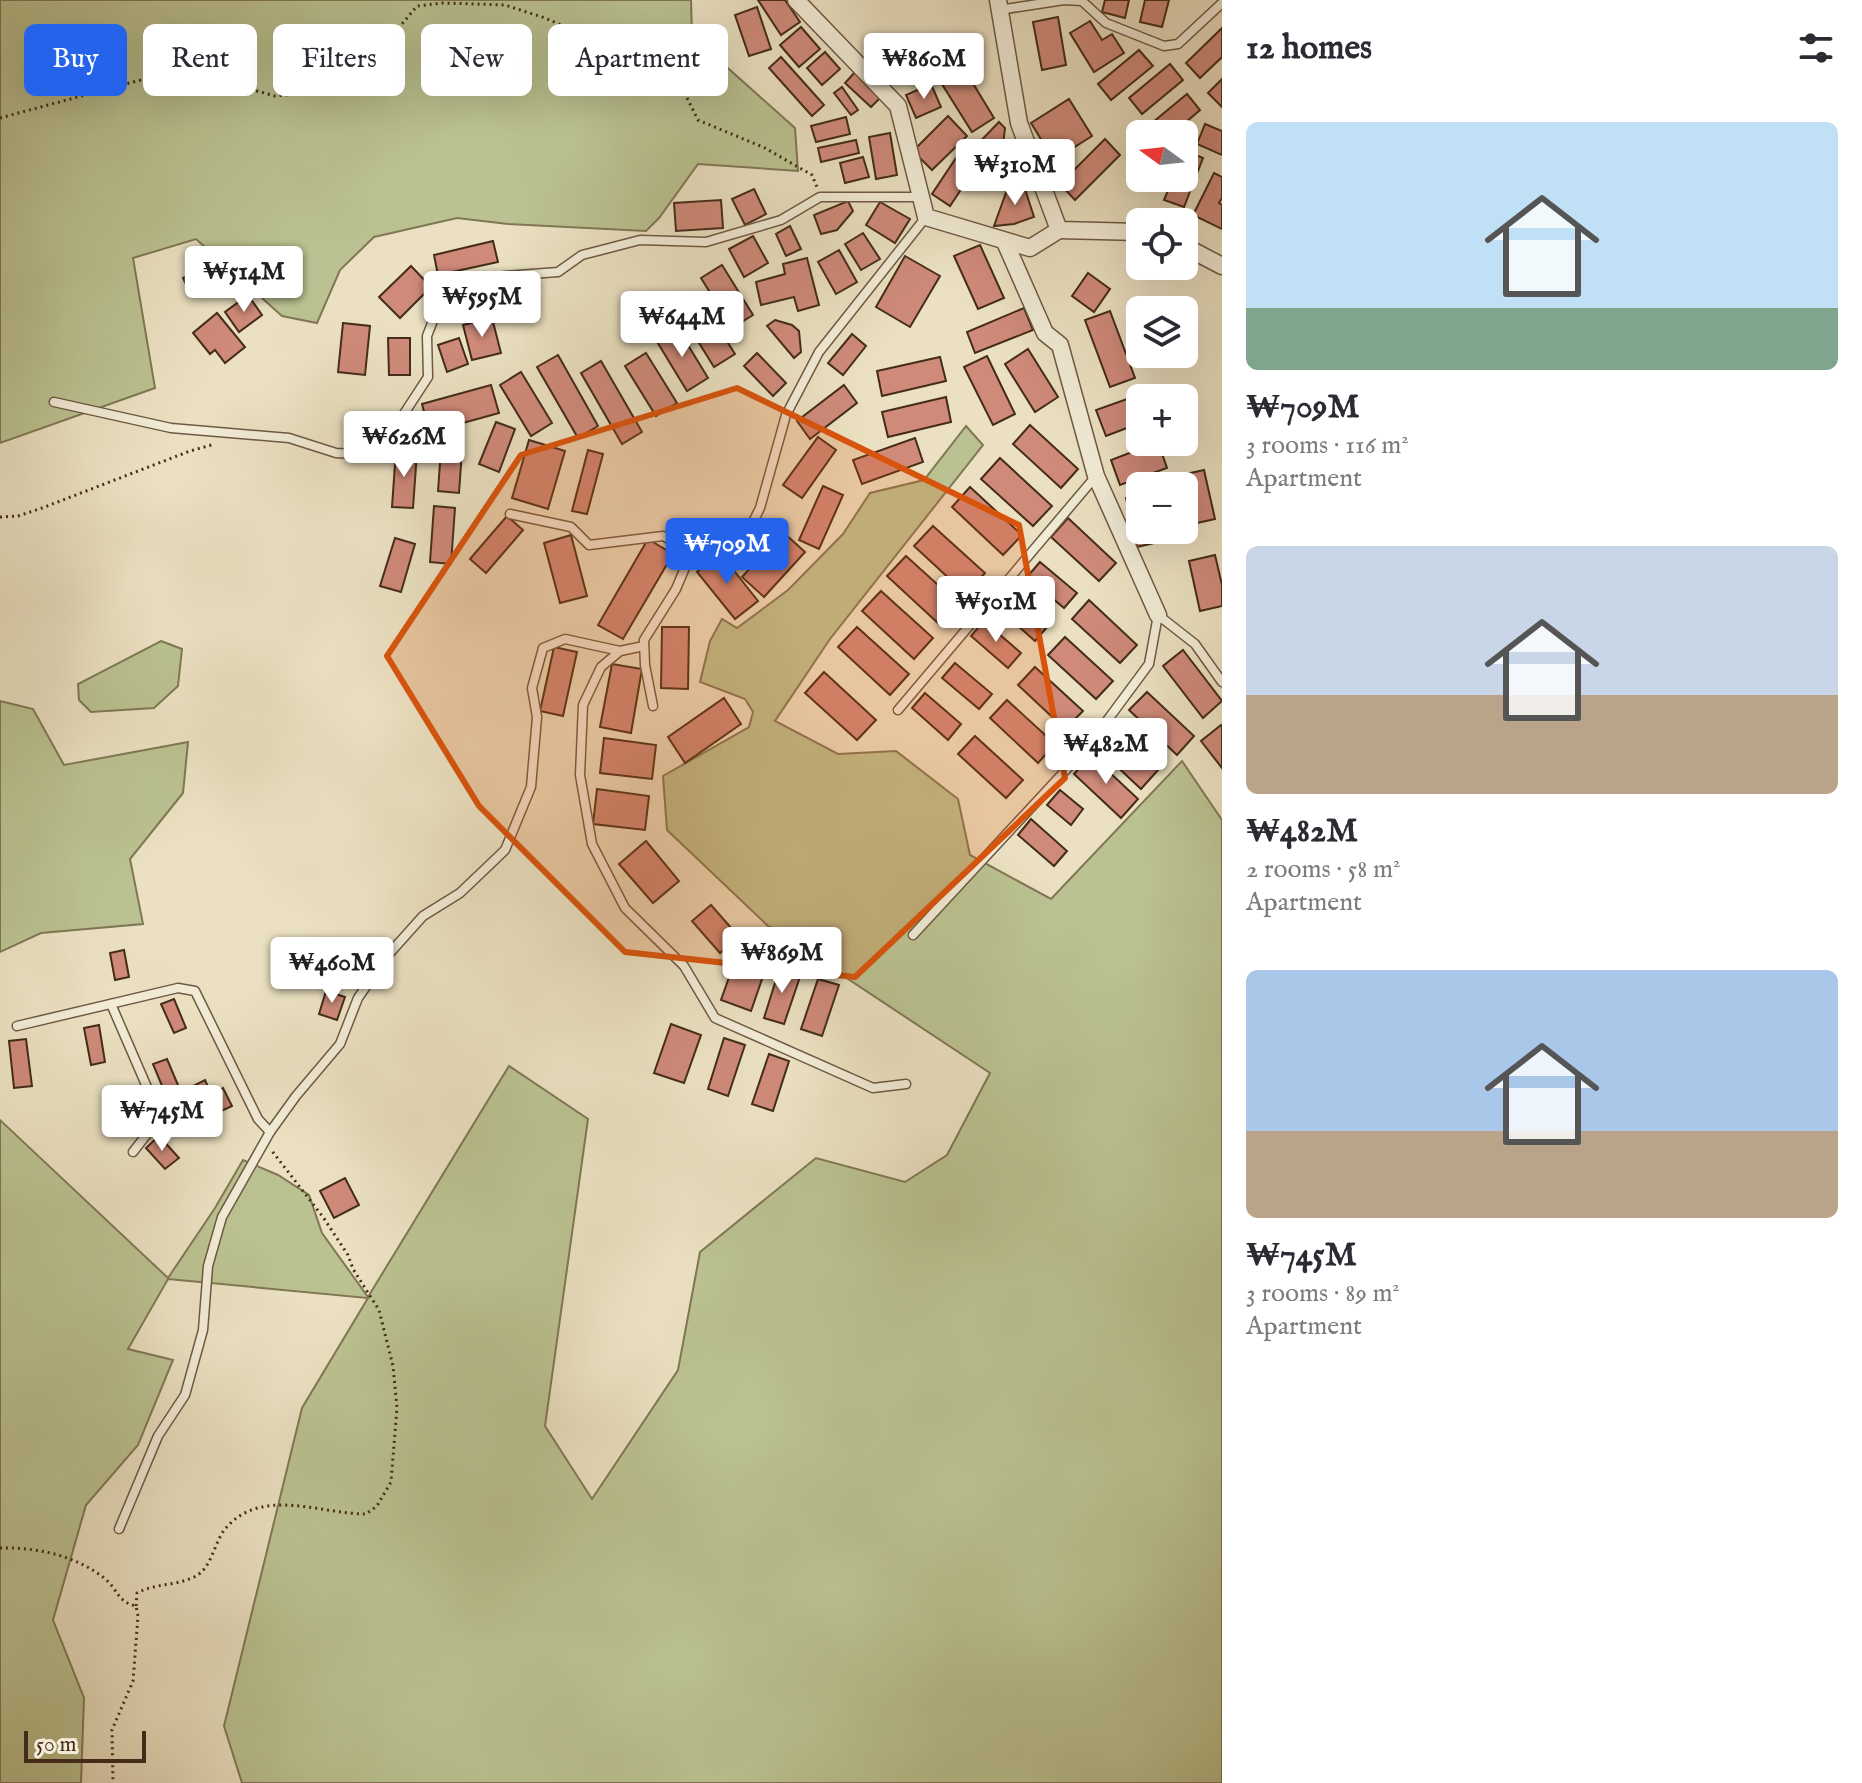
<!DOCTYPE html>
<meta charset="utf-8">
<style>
:root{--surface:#fff;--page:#f2f2f3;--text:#2b2b33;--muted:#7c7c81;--accent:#2563eb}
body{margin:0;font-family:"IM FELL English",serif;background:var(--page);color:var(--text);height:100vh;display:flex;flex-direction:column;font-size:30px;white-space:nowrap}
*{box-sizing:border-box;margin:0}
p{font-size:26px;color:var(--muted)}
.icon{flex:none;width:44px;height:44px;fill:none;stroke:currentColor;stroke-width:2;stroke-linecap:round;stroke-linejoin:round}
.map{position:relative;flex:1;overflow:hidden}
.panel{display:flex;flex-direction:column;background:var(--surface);width:640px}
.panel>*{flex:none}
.hud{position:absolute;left:24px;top:24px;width:760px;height:72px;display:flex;gap:16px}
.needle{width:52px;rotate:285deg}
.fabs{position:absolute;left:1126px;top:120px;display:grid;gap:16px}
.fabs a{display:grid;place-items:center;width:72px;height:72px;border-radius:12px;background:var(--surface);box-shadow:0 8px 32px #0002;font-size:40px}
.scale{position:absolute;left:24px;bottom:20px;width:122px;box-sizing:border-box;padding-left:8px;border:4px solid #442c19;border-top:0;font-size:22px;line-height:28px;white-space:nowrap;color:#442c19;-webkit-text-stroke:6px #f2ecd7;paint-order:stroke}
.price{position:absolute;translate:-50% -68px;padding:0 18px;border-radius:8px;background:#fff;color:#222;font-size:26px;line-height:52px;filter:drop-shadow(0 2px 4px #0008)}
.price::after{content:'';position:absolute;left:50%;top:48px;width:24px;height:18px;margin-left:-12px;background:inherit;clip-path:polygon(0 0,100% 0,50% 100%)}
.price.on{background:var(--accent);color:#fff}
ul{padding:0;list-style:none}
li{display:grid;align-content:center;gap:16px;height:424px;padding:0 24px}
li span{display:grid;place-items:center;height:248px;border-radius:12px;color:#555}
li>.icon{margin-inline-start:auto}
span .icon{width:144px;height:144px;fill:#fffc;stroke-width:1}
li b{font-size:34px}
h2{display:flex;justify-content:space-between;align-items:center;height:96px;padding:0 24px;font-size:34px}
.tag{padding:0 28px;border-radius:12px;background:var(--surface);box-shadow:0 8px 32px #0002;font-size:28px;line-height:72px}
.tag.on{background:var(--accent);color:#fff}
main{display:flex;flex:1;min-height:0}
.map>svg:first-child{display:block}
</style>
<main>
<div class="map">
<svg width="1222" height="1783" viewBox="0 0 1222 1783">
<rect width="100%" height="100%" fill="#ebe1c2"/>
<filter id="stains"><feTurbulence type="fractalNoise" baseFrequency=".0025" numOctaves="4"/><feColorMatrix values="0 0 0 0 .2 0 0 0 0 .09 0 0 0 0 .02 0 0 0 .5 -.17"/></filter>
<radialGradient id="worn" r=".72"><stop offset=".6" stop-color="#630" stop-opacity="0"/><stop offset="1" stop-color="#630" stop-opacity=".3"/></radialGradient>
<g fill="#bbc291" stroke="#807755" stroke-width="2">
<path d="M0 0H691L692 36 795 128 798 171 698 164 659 218 646 231 508 224 457 218 374 237 340 270 317 323 282 316 196 239 133 258 155 388 0 443Z"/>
<path d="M966 426 983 445 830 639 775 721 838 754 896 751 958 799 970 855 1051 899 1182 761 1222 820V1783H242L224 1726 302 1408 368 1298 168 1279 128 1349 173 1360 138 1445 86 1505 53 1620 84 1698 81 1783H0V1120L168 1278 215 1208 243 1160 278 1175 309 1195 322 1233 368 1297 509 1066 588 1119 545 1426 592 1499 678 1370 700 1252 816 1158 905 1182 947 1155 990 1073 768 926 667 830 663 776 749 727 753 712 745 699 700 682 710 641 722 619 737 628 788 590 843 534 870 493 924 480Z"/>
<path d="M161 641 182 649 178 686 154 708 91 712 79 700 78 684Z"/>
<path d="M0 701 33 709 64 765 188 742 183 793 130 859 143 924 41 933 0 952Z"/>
</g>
<g fill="#cf8a7a" stroke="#442c19" stroke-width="2">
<path d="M758 0H785L800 22 781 35Z"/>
<path d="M1105 0H1129L1125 18 1102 12Z"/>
<path d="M1145 0H1169L1162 27 1140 22Z"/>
<path d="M757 7 771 49 749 56 735 15Z"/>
<path d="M1058 17 1066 65 1042 70 1033 22Z"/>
<path d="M1090 21 1102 40 1112 34 1124 53 1094 72 1070 33Z"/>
<path d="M801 27 820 49 799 67 780 45Z"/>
<path d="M1222 28V57L1200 78 1186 63Z"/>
<path d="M1139 50 1153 66 1111 100 1098 84Z"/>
<path d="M825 52 840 69 822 85 807 68Z"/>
<path d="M781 57 824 105 812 116 769 68Z"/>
<path d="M1170 64 1183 80 1142 114 1129 98Z"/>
<path d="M963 67 994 118 972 132 940 81Z"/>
<path d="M856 71 882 96 871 107 845 83Z"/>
<path d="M1222 79V107L1208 93Z"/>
<path d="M931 84 941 107 916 118 906 95Z"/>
<path d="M842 87 858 110 851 115 834 93Z"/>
<path d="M1187 94 1200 110 1172 134H1151L1146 128Z"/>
<path d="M1069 99 1092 136 1054 160 1031 123Z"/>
<path d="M948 116 967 136 932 170 913 151Z"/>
<path d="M846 117 850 134 816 142 811 126Z"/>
<path d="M999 122 1005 128 1003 145 994 154 977 159 970 152Z"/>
<path d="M1205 124 1222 131V155L1197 144Z"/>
<path d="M890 133 897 175 876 179 869 137Z"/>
<path d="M1105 139 1120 155 1075 200 1060 184Z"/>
<path d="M856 140 859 153 821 162 818 148Z"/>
<path d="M1184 150 1203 158 1184 207 1164 200 1173 178H1184Z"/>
<path d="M958 155 976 167 950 206 932 194Z"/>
<path d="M863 157 869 177 845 183 840 163Z"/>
<path d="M1214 173 1222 177V198L1219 203 1222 205V229L1193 215Z"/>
<path d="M1023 183 1034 217 1014 224 994 226 1008 187Z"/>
<path d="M754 189 766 214 745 225 732 199Z"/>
<path d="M721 200 723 228 676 231 674 203Z"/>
<path d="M848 201 853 211 837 230 821 234 814 215Z"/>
<path d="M880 202 910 219 895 243 866 225Z"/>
<path d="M790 226 801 249 786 256 776 234Z"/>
<path d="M863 233 880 259 861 270 845 244Z"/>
<path d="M753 236 768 263 744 277 729 249Z"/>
<path d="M493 241 498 262 438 275 434 255Z"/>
<path d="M980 245 1004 298 978 309 954 256Z"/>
<path d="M839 250 857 282 836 294 818 262Z"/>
<path d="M905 256 940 276 910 327 876 307Z"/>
<path d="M807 258 819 305 798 311 794 297 761 305 756 282 785 274 783 264Z"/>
<path d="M212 264 220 281 191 295 183 278Z"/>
<path d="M722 265 753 315 732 328 701 278Z"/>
<path d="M411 266 431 287 400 318 379 297Z"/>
<path d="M1088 273 1110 289 1094 312 1072 296Z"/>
<path d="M248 295 262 315 239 332 225 312Z"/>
<path d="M703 304 735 354 714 367 683 317Z"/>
<path d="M1024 308 1033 330 975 353 967 332Z"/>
<path d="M1110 311 1135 378 1110 387 1085 320Z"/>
<path d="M217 313 245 347 225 363 215 350 210 354 193 333Z"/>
<path d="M492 318 501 353 472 360 463 325Z"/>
<path d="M775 320 792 325 799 331 801 352 794 358 767 326Z"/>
<path d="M343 323 370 326 365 375 338 372Z"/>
<path d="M677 327 708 378 687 391 656 340Z"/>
<path d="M852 334 866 346 843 375 828 363Z"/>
<path d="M388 338H410V375H389Z"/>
<path d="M459 338 468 364 447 372 438 345Z"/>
<path d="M1028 349 1058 397 1035 412 1005 364Z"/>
<path d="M646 353 677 403 656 416 625 366Z"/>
<path d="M757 353 786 383 773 396 744 366Z"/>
<path d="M558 355 598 426 578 438 537 367Z"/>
<path d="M987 356 1015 414 993 425 964 367Z"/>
<path d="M940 357 946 381 882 396 877 371Z"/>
<path d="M601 361 642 432 622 444 581 373Z"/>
<path d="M521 372 552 423 531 436 500 385Z"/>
<path d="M491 385 499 413 452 426 449 414 426 420 422 404Z"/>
<path d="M844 385 857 403 810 439 797 421Z"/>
<path d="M1144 393 1146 398H1140V423L1106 436 1096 410Z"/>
<path d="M946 397 951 422 888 437 882 412Z"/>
<path d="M496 422 515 429 499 472 479 464Z"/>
<path d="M1030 425 1078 469 1061 488 1013 444Z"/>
<path d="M442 435 463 436 459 493 438 491Z"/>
<path d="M818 437 836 450 802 498 783 485Z"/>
<path d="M915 438 923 462 862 484 853 460Z"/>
<path d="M529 440 565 451 548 509 512 498Z"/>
<path d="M1158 442 1167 468 1120 485 1111 460Z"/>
<path d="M396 450 417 452 413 508 392 507Z"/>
<path d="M588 450 603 454 587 514 572 511Z"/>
<path d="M1000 458 1052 506 1033 526 981 479Z"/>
<path d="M1204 470 1215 519 1188 525 1184 507V486H1179L1177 476Z"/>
<path d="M823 486 843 495 819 549 799 540Z"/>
<path d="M970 487 1022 535 1003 555 952 507Z"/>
<path d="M1140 495V530H1161L1163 541 1137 547 1126 498Z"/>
<path d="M434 506 455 508 451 564 430 562Z"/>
<path d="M507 516 523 530 486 573 470 559Z"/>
<path d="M1068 518 1116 563 1099 581 1051 537Z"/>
<path d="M933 526 985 573 966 594 914 546Z"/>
<path d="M783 532 805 552 764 597 742 577Z"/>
<path d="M571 535 587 596 560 603 544 543Z"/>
<path d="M395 538 415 544 401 592 380 586Z"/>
<path d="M648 539 673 554 623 639 598 625Z"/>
<path d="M720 553 758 601 735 619 697 572Z"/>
<path d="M1215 555 1222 585V606L1200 611 1189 561Z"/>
<path d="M906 556 958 603 939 624 887 576Z"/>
<path d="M1040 562 1077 593 1064 608 1027 577Z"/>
<path d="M881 591 933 638 914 659 862 611Z"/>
<path d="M1012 594 1048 626 1035 641 999 609Z"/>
<path d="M1089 600 1137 645 1120 663 1072 619Z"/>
<path d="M984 621 1021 653 1008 668 971 636Z"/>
<path d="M662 627H689L688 689 661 688Z"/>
<path d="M857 627 909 674 890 695 838 647Z"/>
<path d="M1065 637 1113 681 1096 699 1048 655Z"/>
<path d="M554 647 577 652 563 716 540 711Z"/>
<path d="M1183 650 1222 701 1203 718 1163 666Z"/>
<path d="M955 663 992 694 979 709 942 678Z"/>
<path d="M612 664 642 669 631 733 600 727Z"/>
<path d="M1035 667 1083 711 1065 729 1018 685Z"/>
<path d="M824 672 876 720 857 740 805 693Z"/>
<path d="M1147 692 1194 736 1177 755 1129 710Z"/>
<path d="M925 693 961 724 948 740 912 708Z"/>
<path d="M724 698 741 724 685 763 668 737Z"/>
<path d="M1007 700 1055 744 1038 763 990 718Z"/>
<path d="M1221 725 1222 727V768L1201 741Z"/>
<path d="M1111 726 1158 770 1141 789 1094 745Z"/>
<path d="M975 736 1023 780 1006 798 958 754Z"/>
<path d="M604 738 656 745 652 779 600 773Z"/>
<path d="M1091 755 1138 799 1121 818 1074 774Z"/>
<path d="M597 789 649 796 645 830 593 824Z"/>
<path d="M1060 790 1083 809 1071 825 1047 805Z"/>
<path d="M1031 819 1067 851 1054 866 1018 835Z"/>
<path d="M646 841 679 881 653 903 619 864Z"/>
<path d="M711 905 739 937 720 953 692 921Z"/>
<path d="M124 950 129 977 115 980 110 953Z"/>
<path d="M738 952 768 962 751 1011 721 1000Z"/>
<path d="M780 967 801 974 784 1024 764 1018Z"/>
<path d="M818 979 839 985 822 1036 801 1029Z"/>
<path d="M326 991 345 997 337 1020 319 1014Z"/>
<path d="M174 999 186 1028 174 1033 161 1004Z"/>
<path d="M671 1024 701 1035 684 1083 654 1073Z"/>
<path d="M99 1025 105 1062 91 1065 84 1028Z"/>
<path d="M724 1038 745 1045 728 1096 708 1089Z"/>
<path d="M26 1039 32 1086 14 1088 9 1041Z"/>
<path d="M769 1054 789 1061 773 1111 752 1104Z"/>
<path d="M167 1059 183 1097 169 1103 153 1064Z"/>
<path d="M205 1080 211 1094 223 1088 232 1106 202 1120 187 1089Z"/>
<path d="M135 1105 137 1131 121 1132 119 1106Z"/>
<path d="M159 1136 179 1158 165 1169 146 1148Z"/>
<path d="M345 1178 359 1205 334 1218 320 1191Z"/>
</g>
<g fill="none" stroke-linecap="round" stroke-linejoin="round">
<g stroke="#6e5943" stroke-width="11">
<g id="service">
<path d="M999 10 1064 0 1082 1 1106 23 1164 46 1178 44 1222 3"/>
<path d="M54 402 171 428 289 438 336 453 377 455 428 377 427 336 443 295 464 284 505 276 558 272 582 255 640 240 706 242 781 220 820 197H920"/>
<path d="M510 514 571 527 589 545 663 536 692 551 729 543 749 530 760 508 786 415 819 352 926 217"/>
<path d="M644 646 620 651 601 667 583 705 580 775 592 844 625 908 684 966 715 1018 873 1088 906 1084"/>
<path d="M653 706 645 665 644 640 676 589 692 551"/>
<path d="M898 710 1096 476"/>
<path d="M913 935 1089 745 1149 664 1158 615 1195 644 1222 682"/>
<path d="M111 1004 156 1108 154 1125 133 1152"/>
<path d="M17 1026 178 988 195 991 258 1119 270 1132"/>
<path d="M119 1529 158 1436 185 1395 203 1330 208 1266 222 1217 270 1132 296 1096 340 1044 358 998 388 955 423 916 460 893 505 850 531 787 537 717 532 688 543 648 565 639 620 651"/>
</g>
</g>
<g stroke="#6e5943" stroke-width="19">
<g id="minor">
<path d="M796 0 898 106 926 217 1030 248 1059 230"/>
<path d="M998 0 1019 123 1059 230 1140 232"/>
<path d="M1005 242 1045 333 1060 345 1096 476 1158 615"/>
<path d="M1184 246 1222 266"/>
</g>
</g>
<g stroke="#442c19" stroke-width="3" stroke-dasharray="2 4" stroke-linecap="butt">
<path d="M0 118 148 78 196 74 275 96 330 91 370 62 417 6 443 3 505 5 545 18 604 44 684 92 698 120 765 148 812 175 817 187"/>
<path d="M0 517 18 516 42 508 190 451 215 444"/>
<path d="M0 1548C35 1547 75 1555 104 1578 118 1589 117 1602 136 1606L138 1616 133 1681 112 1730 113 1783"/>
<path d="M136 1606 137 1593C155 1583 178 1586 196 1576 212 1567 214 1543 225 1529 261 1486 320 1514 366 1514L377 1506 391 1482 397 1408 393 1366 379 1310 353 1269 348 1255 323 1217 272 1151"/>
</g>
<use href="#service" stroke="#f2ecd7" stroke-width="8"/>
<use href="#minor" stroke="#f2ecd7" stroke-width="16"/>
</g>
<path fill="#d8540d" fill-opacity="0.2" stroke="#d8540d" stroke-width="6" stroke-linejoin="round" d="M737 388 1019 525 1065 778 855 977 625 952 479 806 387 656 521 455Z"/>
<rect width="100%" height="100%" filter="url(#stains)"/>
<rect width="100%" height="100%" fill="url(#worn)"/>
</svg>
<div class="fabs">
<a><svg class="needle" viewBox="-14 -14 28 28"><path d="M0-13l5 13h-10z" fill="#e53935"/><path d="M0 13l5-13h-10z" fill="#7c7c81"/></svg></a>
<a><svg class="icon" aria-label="locate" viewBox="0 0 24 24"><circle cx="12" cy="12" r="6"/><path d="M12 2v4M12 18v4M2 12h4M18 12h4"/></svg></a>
<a><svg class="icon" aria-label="layers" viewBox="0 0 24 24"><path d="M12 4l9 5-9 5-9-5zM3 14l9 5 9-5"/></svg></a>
<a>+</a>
<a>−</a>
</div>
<div class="scale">50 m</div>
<b class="price" style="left:924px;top:101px">₩860M</b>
<b class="price" style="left:1015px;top:207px">₩310M</b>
<b class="price" style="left:244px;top:314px">₩514M</b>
<b class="price" style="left:482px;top:339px">₩595M</b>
<b class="price" style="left:682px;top:359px">₩644M</b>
<b class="price" style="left:404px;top:479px">₩626M</b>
<b class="price on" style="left:727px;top:586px">₩709M</b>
<b class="price" style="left:996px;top:644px">₩501M</b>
<b class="price" style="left:1106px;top:786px">₩482M</b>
<b class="price" style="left:782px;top:995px">₩869M</b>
<b class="price" style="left:332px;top:1005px">₩460M</b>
<b class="price" style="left:162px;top:1153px">₩745M</b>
<div class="hud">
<a class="tag on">Buy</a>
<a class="tag">Rent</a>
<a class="tag">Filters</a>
<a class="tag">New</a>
<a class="tag">Apartment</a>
</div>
</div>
<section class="panel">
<h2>12 homes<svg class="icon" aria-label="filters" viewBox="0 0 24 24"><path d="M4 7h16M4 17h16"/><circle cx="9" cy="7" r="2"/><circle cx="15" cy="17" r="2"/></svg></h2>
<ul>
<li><span style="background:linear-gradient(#bfe0f5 75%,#7fa58c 0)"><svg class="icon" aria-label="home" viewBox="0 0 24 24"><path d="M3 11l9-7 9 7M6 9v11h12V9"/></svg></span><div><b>₩709M</b><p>3 rooms · 116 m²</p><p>Apartment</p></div></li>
<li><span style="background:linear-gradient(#c9d6e8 60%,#b9a48a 0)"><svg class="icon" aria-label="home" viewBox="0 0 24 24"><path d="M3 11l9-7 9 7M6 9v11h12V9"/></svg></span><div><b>₩482M</b><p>2 rooms · 58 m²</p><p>Apartment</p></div></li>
<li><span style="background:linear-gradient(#a9c7e8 65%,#b9a48a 0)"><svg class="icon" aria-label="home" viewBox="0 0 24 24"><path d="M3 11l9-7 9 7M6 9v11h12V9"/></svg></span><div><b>₩745M</b><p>3 rooms · 89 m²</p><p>Apartment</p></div></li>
</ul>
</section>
</main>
